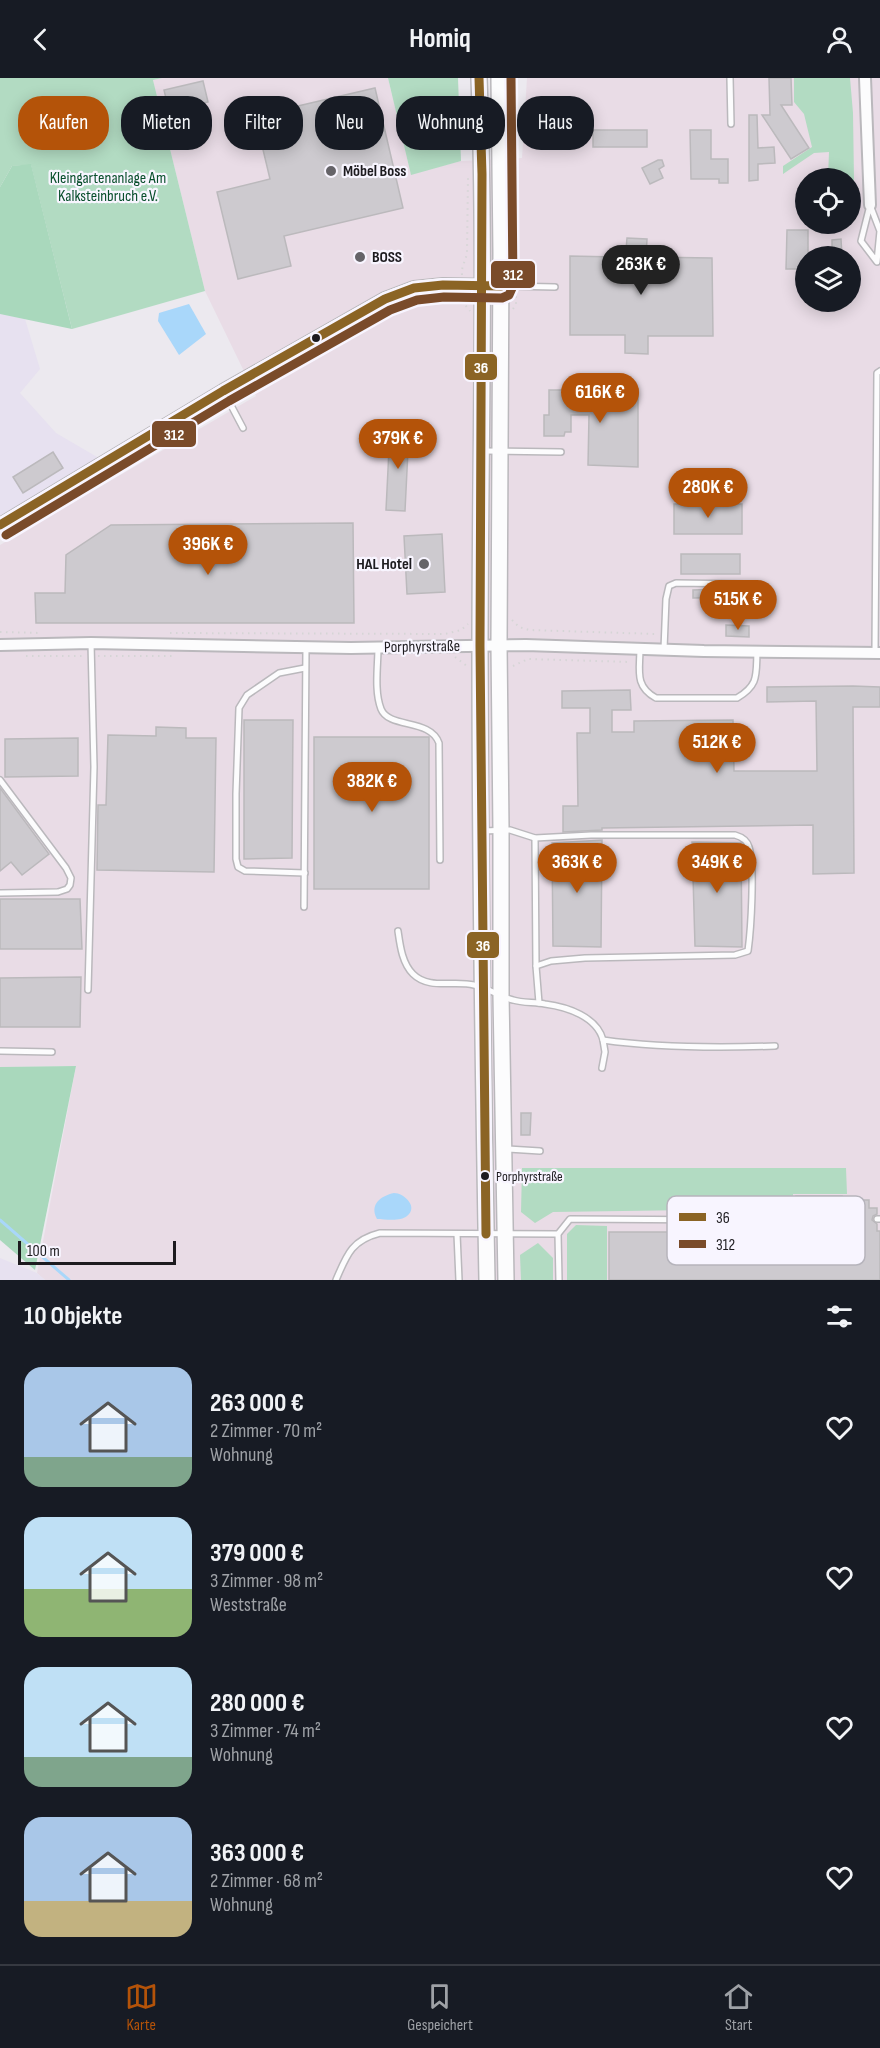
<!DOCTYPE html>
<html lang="de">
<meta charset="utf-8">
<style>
:root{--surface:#171b24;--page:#242831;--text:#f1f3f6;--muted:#9ea1a6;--line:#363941;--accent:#b45309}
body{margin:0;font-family:"Sofia Sans Condensed",sans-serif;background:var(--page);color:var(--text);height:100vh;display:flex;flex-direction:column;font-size:22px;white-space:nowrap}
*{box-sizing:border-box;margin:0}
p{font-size:20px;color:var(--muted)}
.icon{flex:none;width:33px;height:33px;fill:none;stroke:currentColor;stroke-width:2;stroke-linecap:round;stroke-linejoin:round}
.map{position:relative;height:1202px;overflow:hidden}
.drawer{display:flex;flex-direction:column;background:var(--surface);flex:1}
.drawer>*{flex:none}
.guide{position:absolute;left:18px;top:18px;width:844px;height:54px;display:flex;gap:12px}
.controls{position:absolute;left:795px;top:90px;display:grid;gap:12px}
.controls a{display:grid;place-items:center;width:66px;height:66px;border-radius:50%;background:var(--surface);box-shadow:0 3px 15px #0003;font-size:30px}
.scale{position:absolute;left:18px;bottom:15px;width:158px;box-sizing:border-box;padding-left:6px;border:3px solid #1d1b1f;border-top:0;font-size:16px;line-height:21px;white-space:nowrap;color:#1d1b1f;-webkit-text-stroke:4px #f8f5ff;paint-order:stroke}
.price{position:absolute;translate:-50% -51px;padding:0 14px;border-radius:21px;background:var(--accent);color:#fff;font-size:20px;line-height:39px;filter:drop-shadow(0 2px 3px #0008)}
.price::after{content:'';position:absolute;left:50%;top:36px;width:18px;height:14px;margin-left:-9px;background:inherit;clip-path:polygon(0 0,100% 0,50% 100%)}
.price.on{background:#222;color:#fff}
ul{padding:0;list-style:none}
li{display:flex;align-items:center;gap:18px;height:150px;padding:0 24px}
li span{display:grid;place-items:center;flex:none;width:168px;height:120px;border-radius:18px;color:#555}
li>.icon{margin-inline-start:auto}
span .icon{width:72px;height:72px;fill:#fffc;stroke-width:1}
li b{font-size:26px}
h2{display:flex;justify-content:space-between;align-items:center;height:72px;padding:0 24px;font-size:26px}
.tag{padding:0 21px;border-radius:24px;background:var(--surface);box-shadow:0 3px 15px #0003;font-size:21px;line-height:54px}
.tag.on{background:var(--accent);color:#fff}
header{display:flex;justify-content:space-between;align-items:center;height:78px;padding:0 24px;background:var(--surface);font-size:27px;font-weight:700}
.tabs{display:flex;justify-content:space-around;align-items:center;height:84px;border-top:2px solid var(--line);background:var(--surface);font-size:16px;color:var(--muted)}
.tabs a{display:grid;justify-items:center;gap:3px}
.tabs .on{color:var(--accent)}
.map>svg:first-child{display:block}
</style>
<header><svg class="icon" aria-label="back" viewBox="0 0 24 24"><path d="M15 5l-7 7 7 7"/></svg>Homiq<svg class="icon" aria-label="person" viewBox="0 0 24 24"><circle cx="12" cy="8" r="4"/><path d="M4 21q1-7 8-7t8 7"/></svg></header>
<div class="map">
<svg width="880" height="1202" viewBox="0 0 880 1202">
<rect width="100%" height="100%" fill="#ece9ef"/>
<path fill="#e9dce6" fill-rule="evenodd" d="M162 0H388L411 96 461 83 522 80 527 0H880V1202H45L37 1195 76 988 0 989V467L256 318 205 213 153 2ZM806 100H850V146H806ZM806 178H850V224H806Z"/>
<g fill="#e7e1f0">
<path d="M0 236 25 241 40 291 20 315 56 355 104 383 0 441Z"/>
<path d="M0 1180 37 1195 45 1202H0Z"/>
</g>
<g fill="#b2dbc2">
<path d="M0 0H162L153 2 205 213 72 251 31 87 12 88 0 109Z"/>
<path d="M388 0H458L461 83 411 97Z"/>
<path d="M794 0H850L853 35 854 102 851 110 850 100H828L829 74 814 75 783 96V88L812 69 804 36 794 24Z"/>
<path d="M522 1090H846L847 1116H793V1127L700 1128 692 1132 553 1134 535 1145 521 1134Z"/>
<path d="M576 1147 607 1148V1202H567V1156Z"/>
<path d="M538 1165 553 1180V1202H521L520 1177Z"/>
</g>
<g fill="#a9d8bc">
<path d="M31 86 72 251 0 236V109L12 88Z"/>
<path d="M76 988 35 1192 0 1162V989Z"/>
</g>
<g fill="#a9d7fa">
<path d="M189 226 206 256 179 277 158 243 159 235Z"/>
<path d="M394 1115C404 1115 419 1129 407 1138 400 1144 385 1141 377 1141 369 1126 381 1118 394 1115Z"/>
</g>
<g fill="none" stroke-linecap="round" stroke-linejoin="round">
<path stroke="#a9d7fa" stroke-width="3" d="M0 1142 69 1202"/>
</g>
<g fill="#cdcacf" stroke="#bbb9bc" stroke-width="1.5">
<path d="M769 0H791L792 27H781L809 70 791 81 762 37H770Z"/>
<path d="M203 3 208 24 169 33 164 12Z"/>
<path d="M375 10 403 130 284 158 291 188 238 201 217 114 270 101 255 38Z"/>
<path d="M749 37H757L758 70 774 69 775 85 758 86V102L749 103Z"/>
<rect x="593" y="52" width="54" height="17"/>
<path d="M690 52H711V81H728V105H719V101H691Z"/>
<path d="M658 82H662L664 88 659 91 663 100 650 106 642 90Z"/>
<path d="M787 152H808V178H806V191H786Z"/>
<path d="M627 160 647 161 646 179 712 180 713 258H648V276L625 275V257H570V178L616 179 617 171 626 172Z"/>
<path d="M841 161 842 178H832V162Z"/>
<path d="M638 311V389L588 387 589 337H571V354H565L564 358H544V337H549V312H568V321H589L590 312Z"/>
<path d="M390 351 409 352 405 433 386 432Z"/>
<path d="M53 374 63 390 23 415 13 399Z"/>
<rect x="674" y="426" width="68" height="30"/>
<path d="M353 445 354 545H36L35 515H65L66 477 111 447Z"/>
<path d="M442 456 445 514 407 516 404 458Z"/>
<rect x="681" y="476" width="59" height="20"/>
<path d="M748 510V519L693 520V512Z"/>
<path d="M726 547 749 548V559L726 558Z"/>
<path d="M853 608 880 609V629H853L854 795 813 796V747L602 750V752L563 754V728H578L577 655H590V630H562V613L630 612 631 632H612V654H634V643L733 642 734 693H817L816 623 767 624V609Z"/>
<path d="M244 642H293L292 780 244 781Z"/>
<path d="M156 649 186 650V660H216L214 794 97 792 98 727H106L108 657 156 658Z"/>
<rect x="314" y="659" width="115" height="152"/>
<path d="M78 660V698L5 699V661Z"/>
<path d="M0 710 49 776 22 797 11 784 0 793Z"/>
<path d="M602 762 601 869 553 868 552 765Z"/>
<path d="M692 764 741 765 742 869 695 868Z"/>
<path d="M0 821H80L82 871H0Z"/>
<path d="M81 899 80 949H0V900Z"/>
<path d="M521 1035H531L530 1057H521Z"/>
<path d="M796 1118H842L841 1130H861V1122H869V1130H877V1136L873 1138 872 1142 877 1146V1153H880V1202H609V1154H728V1147L733 1143 732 1139 728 1137V1130H796Z"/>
</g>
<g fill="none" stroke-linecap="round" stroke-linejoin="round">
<g stroke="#bab8bc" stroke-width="8">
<g id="service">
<path d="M730 0 731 46"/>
<path d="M870 127 880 153 877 184 861 163Z"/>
<path d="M502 208 555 209"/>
<path d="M224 314 243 350"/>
<path d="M483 373 561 374"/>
<path d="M378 570C378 588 374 613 381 631 389 651 430 640 439 665L440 782"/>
<path d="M640 570C640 592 634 608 656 620H737C759 607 756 597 757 574"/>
<path d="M664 571 666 521 669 508 676 505 745 506"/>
<path d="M875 575 877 295 880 293"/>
<path d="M0 702 66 790 71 800 70 807 67 811 58 814 0 815"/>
<path d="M483 753 510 752 535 760 591 757H735C742 759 747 762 749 769 755 788 751 851 748 873L735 877 585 880 551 883 536 888 539 925"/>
<path d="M535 760 536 888"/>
<path d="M305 795 245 793 238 789 236 781V716L239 630 247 617 279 595 305 590"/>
<path d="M304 829 306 570"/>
<path d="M398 853C400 867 402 885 413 896 429 912 454 902 474 907 488 910 500 919 513 922 523 925 534 924 545 926 568 929 597 939 603 962 659 970 718 970 775 968"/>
<path d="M88 912 94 689 91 565"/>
<path d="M0 973 52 974"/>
<path d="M602 990 605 974 603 962"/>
<path d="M506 1071 540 1073"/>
<path d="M877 1141H880"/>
<path d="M457 1156 459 1202"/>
<path d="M336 1202C347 1176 352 1162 380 1155L558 1156"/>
<path d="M559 1202 558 1156 570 1141 728 1142"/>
</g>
</g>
<g stroke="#bab8bc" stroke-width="14">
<g id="minor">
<path d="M865 0 870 127"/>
<path d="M0 567 91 565 351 570 526 567 704 573 880 575"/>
</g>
</g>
<g stroke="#bab8bc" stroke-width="16">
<path id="tertiary" d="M0 447 223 313 385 221 414 210 443 207 501 208"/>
</g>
<g stroke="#bab8bc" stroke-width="18">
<g id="secondary">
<path d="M479 0C486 189 480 379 480 568 480 779 483 991 487 1202"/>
<path d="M499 0 501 175 499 567 501 752V917L506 1202"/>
</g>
</g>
<g stroke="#d6d5d6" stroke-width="2" stroke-dasharray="1.5 4.5" stroke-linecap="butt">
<path d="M514 190 517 196V202"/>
<path d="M462 197C461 188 466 183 467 174L468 99"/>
<path d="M462 217V223L470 233"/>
<path d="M513 231 516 226V217"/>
<path d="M512 542 519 549 529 552 656 556"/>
<path d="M0 554 42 555"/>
<path d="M170 555 445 556 461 552 468 546"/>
<path d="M26 578H84"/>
<path d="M98 578H174"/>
<path d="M455 579 467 588"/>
<path d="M513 588 528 581 631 584"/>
</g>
<use href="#service" stroke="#fcfcfd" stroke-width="5"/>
<use href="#minor" stroke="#fcfcfd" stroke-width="10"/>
<use href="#tertiary" stroke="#fcfcfd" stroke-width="14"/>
<use href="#secondary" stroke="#fcfcfd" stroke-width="15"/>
<g stroke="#f8f5ff" stroke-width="14">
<g id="bus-1">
<path d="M479 0 482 96 480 568 486 1156"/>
<path d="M0 447 223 313 385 221 414 210 443 207 501 208"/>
</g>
</g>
<g stroke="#f8f5ff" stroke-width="14">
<path id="bus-2" d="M6 457 229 323 390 232 417 222 444 219 502 220 509 217 513 208 511 0"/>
</g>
<use href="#bus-1" stroke="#8b6425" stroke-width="9"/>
<use href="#bus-2" stroke="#7a4b2a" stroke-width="9"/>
</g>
<g fill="#656368" stroke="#f8f5ff" stroke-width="2">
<circle cx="331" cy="93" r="6"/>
<circle cx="360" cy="179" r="6"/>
<circle cx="424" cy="486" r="6"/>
</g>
<g fill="#1d1b1f" stroke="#f8f5ff" stroke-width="2">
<circle cx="316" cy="260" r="5"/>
<circle cx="485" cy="1098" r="5"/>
</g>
<g text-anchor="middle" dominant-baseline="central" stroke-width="4.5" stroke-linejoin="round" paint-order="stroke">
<g font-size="14" fill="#1d1b1f" stroke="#f8f5ff" text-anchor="start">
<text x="496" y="1098">Porphyrstraße</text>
</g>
<g font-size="16" font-weight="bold" fill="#1d1b1f" stroke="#f8f5ff" text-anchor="start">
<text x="343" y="93">Möbel Boss</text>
<text x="372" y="179">BOSS</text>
<text x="412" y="486" text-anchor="end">HAL Hotel</text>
</g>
<g font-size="16" fill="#094f2c" stroke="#f8f5ff">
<text x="108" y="100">Kleingartenanlage Am<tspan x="108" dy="18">Kalksteinbruch e.V.</tspan></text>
</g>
<g font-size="16" fill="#1d1b1f" stroke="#f8f5ff">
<text transform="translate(422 569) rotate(-1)">Porphyrstraße</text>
</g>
</g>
<rect x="667" y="1118" width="198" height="69" rx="9" fill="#f8f5ff" stroke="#b6b4bc" stroke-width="1.5"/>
<rect x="679" y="1135" width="27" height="8" fill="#8b6425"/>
<rect x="679" y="1162" width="27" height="8" fill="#7a4b2a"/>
<g font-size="16" fill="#1d1b1f">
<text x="716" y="1145">36</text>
<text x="716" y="1172">312</text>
</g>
<g stroke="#f8f5ff" stroke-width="2">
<rect x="490" y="182" width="46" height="29" rx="6" fill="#7a4b2a"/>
<rect x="464" y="275" width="34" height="28" rx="6" fill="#8b6425"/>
<rect x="151" y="342" width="46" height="28" rx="6" fill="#7a4b2a"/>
<rect x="466" y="853" width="34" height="28" rx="6" fill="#8b6425"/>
</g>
<g font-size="16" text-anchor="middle" font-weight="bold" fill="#fff">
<text x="513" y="202">312</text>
<text x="481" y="295">36</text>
<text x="174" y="362">312</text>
<text x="483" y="873">36</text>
</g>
</svg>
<div class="controls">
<a><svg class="icon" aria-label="locate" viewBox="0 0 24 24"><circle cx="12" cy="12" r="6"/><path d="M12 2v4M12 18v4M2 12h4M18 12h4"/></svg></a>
<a><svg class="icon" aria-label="layers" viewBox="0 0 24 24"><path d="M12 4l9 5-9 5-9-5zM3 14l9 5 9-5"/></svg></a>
</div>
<div class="scale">100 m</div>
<b class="price on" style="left:641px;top:218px">263K €</b>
<b class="price" style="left:600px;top:346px">616K €</b>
<b class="price" style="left:398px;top:392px">379K €</b>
<b class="price" style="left:708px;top:441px">280K €</b>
<b class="price" style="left:208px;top:498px">396K €</b>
<b class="price" style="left:738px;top:553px">515K €</b>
<b class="price" style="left:717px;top:696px">512K €</b>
<b class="price" style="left:372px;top:735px">382K €</b>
<b class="price" style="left:577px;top:816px">363K €</b>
<b class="price" style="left:717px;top:816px">349K €</b>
<div class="guide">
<a class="tag on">Kaufen</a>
<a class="tag">Mieten</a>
<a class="tag">Filter</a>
<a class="tag">Neu</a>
<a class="tag">Wohnung</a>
<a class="tag">Haus</a>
</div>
</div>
<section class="drawer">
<h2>10 Objekte<svg class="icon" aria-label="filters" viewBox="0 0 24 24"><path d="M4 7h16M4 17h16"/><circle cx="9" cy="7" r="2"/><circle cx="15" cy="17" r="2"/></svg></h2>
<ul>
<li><span style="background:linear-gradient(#a9c7e8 75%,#7fa58c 0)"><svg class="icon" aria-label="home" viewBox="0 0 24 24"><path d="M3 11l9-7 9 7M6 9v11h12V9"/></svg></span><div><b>263 000 €</b><p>2 Zimmer · 70 m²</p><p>Wohnung</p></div><svg class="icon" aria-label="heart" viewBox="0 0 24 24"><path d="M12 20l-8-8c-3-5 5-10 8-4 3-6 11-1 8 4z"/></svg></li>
<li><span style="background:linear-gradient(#bfe0f5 60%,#8fb573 0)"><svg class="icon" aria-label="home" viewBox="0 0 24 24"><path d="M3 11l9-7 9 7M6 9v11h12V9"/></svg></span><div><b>379 000 €</b><p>3 Zimmer · 98 m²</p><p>Weststraße</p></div><svg class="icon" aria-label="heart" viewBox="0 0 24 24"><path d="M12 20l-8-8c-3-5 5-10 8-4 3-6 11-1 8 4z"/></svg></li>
<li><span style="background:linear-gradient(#bfe0f5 75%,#7fa58c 0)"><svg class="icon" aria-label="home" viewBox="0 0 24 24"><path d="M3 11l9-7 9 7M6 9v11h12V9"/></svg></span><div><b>280 000 €</b><p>3 Zimmer · 74 m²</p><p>Wohnung</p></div><svg class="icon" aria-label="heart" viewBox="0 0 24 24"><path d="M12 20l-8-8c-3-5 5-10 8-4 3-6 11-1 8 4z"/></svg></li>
<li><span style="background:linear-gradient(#a9c7e8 70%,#c2b280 0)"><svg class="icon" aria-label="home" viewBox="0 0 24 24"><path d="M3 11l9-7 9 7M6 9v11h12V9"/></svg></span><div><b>363 000 €</b><p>2 Zimmer · 68 m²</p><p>Wohnung</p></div><svg class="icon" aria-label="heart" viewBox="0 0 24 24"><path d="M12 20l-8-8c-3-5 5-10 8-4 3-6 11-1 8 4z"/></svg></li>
</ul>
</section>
<nav class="tabs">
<a class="on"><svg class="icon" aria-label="map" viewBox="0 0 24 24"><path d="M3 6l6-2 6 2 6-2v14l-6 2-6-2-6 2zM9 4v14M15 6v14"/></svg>Karte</a>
<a><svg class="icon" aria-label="saved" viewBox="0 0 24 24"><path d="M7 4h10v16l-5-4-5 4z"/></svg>Gespeichert</a>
<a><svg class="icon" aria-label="home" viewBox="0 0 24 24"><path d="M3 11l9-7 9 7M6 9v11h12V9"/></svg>Start</a>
</nav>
